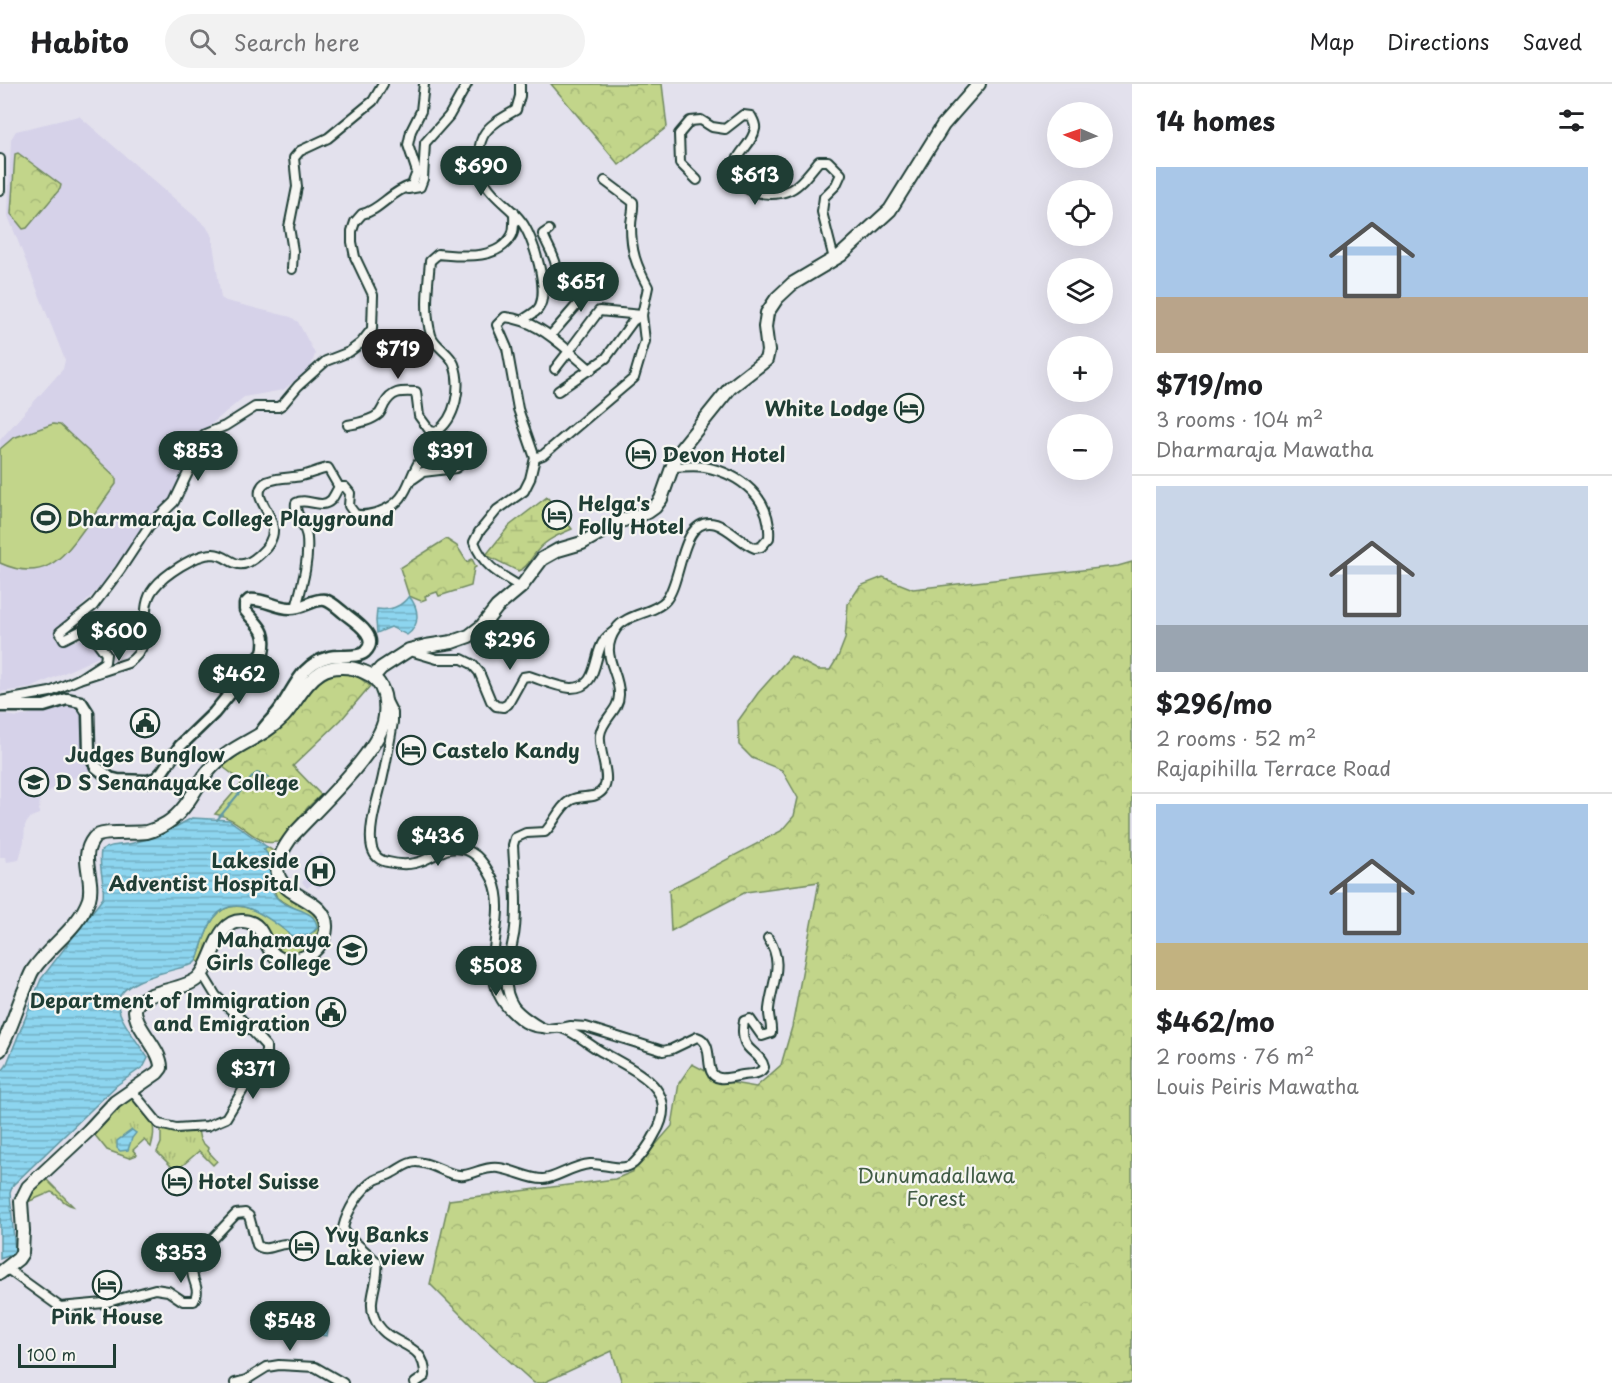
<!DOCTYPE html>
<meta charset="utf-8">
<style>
:root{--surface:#fff;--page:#f2f2f2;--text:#202124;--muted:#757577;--line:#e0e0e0;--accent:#1f3d34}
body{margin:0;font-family:"Playpen Sans",sans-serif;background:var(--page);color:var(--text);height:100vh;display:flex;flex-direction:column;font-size:22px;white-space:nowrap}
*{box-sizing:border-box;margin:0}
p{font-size:20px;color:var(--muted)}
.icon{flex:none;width:33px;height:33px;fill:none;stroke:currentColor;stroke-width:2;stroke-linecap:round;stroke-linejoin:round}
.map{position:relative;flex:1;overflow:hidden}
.sheet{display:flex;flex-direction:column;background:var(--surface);width:480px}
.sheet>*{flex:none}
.needle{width:39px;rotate:272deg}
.buttons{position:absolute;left:1047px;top:18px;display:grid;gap:12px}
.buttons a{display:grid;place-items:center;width:66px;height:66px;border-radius:50%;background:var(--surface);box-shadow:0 6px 24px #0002;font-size:30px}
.scale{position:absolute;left:18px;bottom:15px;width:98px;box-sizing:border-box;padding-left:6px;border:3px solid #1f3d34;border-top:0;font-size:16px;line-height:21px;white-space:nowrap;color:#1f3d34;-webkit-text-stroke:4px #f6f6f2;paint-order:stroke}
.price{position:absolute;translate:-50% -51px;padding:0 14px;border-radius:21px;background:var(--accent);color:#fff;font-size:20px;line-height:39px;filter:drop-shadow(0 2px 3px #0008)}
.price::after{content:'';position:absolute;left:50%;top:36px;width:18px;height:14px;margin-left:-9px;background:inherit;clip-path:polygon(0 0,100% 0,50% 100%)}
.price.on{background:#222;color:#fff}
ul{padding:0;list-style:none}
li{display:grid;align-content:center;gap:12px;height:318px;padding:0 24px}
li+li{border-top:2px solid var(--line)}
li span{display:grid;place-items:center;height:186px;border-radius:0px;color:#555}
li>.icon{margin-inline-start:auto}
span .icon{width:108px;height:108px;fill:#fffc;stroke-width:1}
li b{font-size:26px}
h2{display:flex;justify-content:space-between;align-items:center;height:72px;padding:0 24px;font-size:26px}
header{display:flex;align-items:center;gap:36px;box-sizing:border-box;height:84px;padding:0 30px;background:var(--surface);border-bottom:2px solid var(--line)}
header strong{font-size:28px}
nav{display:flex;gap:33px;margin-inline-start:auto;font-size:21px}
.search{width:420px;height:54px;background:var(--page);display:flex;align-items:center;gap:15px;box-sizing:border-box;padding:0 21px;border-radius:33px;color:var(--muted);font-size:22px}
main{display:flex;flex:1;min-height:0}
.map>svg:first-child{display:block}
</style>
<header>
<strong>Habito</strong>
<div class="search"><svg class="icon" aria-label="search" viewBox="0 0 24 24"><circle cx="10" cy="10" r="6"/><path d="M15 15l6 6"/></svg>Search here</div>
<nav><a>Map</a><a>Directions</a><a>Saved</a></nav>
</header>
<main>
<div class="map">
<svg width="1132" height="1299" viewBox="0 0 1132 1299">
<defs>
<pattern id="grass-tufts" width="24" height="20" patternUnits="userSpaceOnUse" patternTransform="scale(1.5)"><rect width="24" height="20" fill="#c2d58a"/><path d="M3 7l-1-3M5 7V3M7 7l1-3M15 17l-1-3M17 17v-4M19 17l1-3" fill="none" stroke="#a6b878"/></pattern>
<pattern id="forest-crowns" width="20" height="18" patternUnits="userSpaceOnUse" patternTransform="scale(1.5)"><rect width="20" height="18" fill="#c2d58a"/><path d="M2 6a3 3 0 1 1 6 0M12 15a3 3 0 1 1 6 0" fill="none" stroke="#a6b878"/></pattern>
<pattern id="wetland-marsh" width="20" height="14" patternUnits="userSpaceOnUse" patternTransform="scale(1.5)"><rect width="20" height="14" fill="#c2d58a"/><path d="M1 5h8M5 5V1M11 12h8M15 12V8" fill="none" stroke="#a6b878"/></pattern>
<pattern id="water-rules" width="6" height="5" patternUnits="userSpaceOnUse" patternTransform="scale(1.5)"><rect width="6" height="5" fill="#8dd5ef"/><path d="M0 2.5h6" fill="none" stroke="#73aec2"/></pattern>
</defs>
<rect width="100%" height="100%" fill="#e3e1ed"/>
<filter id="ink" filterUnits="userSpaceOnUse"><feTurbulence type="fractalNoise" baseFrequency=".0167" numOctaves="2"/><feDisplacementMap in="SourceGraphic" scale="12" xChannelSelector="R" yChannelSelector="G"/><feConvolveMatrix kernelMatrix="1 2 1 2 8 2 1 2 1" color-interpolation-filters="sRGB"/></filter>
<g filter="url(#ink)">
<g fill="#d6d2e9" fill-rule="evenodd">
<path d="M79 32 206 142 212 152 221 214 226 217 291 233 298 238 315 270 310 285 283 306 244 313 203 347 174 413 143 443 101 502 55 550 56 554 63 561 90 552 103 571 31 604 0 608V479L12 484 53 340 13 354 0 365V356L63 285 65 276 8 132 11 55 16 47ZM18 69 60 101V104L11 130 15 70Z"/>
<path d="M70 620 82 624 93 684 40 712 39 730 31 733 25 741 24 757 19 776 7 778 6 773H0V630L18 633Z"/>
<path d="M321 769 338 788 318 805 313 799 307 804 302 798 307 793 302 786Z"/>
</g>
<g fill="url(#grass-tufts)" stroke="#70895f" stroke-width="1.5">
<path d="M267 763 278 770 275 783 323 837 318 857 302 871 280 870C266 849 264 822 232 834L202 882 197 876C202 862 205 846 214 834 236 805 275 837 294 854L315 847 317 844 298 826 277 814 270 795V774L263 765Z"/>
<path d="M128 1013C134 1015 135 1017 140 1022 153 1036 157 1043 151 1063L144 1056 133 1066 137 1071 129 1074 107 1066 94 1050Z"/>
<path d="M161 1042 177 1046H198L200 1056 209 1065 208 1067 217 1077 213 1081 199 1067 176 1087 157 1068 161 1059Z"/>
<path d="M46 1095 73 1122C61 1119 60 1111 51 1108L25 1119 34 1105Z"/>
</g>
<g fill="url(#forest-crowns)" stroke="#70895f" stroke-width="1.5">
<path d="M551 0H662L667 43 619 81Z"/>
<path d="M18 69 61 101 60 105 27 144 23 145 11 130 15 70Z"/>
<path d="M446 455 457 462 467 478 472 475 476 483 474 484 471 502 439 512 437 508 425 512 426 515 421 517 409 512 400 484Z"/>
<path d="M1132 478V1299H622L612 1267 543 1299H534L483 1253 430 1200 449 1116 615 1095 632 1088 672 1042 679 999 692 980 727 998 756 1003 781 981 792 943 819 798 746 808 671 847 669 806 781 747 794 732 798 714 782 686 752 674 739 661 738 637 758 609 791 572 818 586H830L838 573 845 555 848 520 860 502 883 493 913 505 1118 482Z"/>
<path d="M338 588 357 592 370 602 341 636 293 682 321 711 308 723 279 758C275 758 269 759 265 758 247 750 236 733 215 730L243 698 223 683C244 664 269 654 289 637 298 629 300 617 307 609 314 600 328 592 338 588Z"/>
</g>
<path fill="url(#wetland-marsh)" stroke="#70895f" stroke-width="1.5" d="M547 413 572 445C560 450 546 456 538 466 530 474 529 483 518 487L486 471 509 442Z"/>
<path fill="#c2d58a" stroke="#70895f" stroke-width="1.5" d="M53 340 60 341 116 393V400C105 415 95 430 84 445 61 477 42 498 0 479V365L13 354Z"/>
<g fill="url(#water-rules)" stroke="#6198a4" stroke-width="1.5">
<path d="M409 512C419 524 421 541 407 551L391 543 377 549 376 537 377 525C391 527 401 523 409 512Z"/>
<path d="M192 734 229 736 267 763 263 765C276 774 264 800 277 814 288 827 317 824 317 844 312 850 301 857 293 853 290 852 288 849 286 847 266 832 234 807 214 834 205 847 202 862 197 876L193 880C175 887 117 895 118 920 118 935 140 961 148 974L144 982 117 1001 13 1101 10 1109 15 1167 11 1171 0 1175V989L6 982 41 895 103 814C105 798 98 782 101 767 111 759 122 762 133 759 154 754 173 745 192 734Z"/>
<path d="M132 1046 136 1049 132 1054 128 1066 120 1067 117 1064V1057Z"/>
<path d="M305 1237 329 1240 327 1252 303 1249Z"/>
</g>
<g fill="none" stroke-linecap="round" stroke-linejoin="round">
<path stroke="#6198a4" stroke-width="2" d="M217 736 254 691 257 689 269 693"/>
<g stroke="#1f3d34" stroke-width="12">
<g id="minor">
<path d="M520 0V12L516 26C490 41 474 49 481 82 483 88 483 96 486 100 495 115 511 123 521 137 533 152 551 208 538 225 535 229 528 232 523 236"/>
<path d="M0 75V106"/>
<path d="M697 96 680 79 679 50 690 37 701 36 712 43 725 45 743 31 751 32C753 36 756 40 755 45 752 64 728 72 737 94 740 100 744 104 750 106 764 111 776 112 790 106 802 100 811 86 819 77H828L841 90 836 101 824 113 822 128 834 175"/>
<path d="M408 105 420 103 423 95 425 59 449 32 467 0"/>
<path d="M292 185 293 167 289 143 297 103 294 74 300 67 328 54 373 17 383 0"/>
<path d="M543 203C570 190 550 170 543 150L549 146"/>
<path d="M551 251 589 207"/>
<path d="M555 285 569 267 591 286"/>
<path d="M558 307 606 274 633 237 642 231"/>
<path d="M348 341C358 339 371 337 379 330 380 329 384 322 384 321 392 307 400 307 416 308L419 332 430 347 436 348C456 335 462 302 454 280 450 269 434 262 431 251 424 227 428 201 430 177L438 170C462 172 498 177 512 151 515 145 514 135 514 128"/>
<path d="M535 374 543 371 634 294 645 257 642 231 648 203C636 181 631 167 631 142 631 133 634 127 633 118L605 97"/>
<path d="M413 395 423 388 456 384 471 373"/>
<path d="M521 503C499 490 484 483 474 458L479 448 497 426 524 407 530 395 535 374 518 325 507 264 497 241 505 233C531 236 549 250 569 267L599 227 642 231"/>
<path d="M296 524C302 501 309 478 307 454 306 442 294 430 296 419 307 413 321 426 331 416 334 413 336 407 339 403H345L350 409 349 422 355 430C364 433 371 430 379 428 411 417 406 394 423 372"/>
<path d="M410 567 437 575H462L472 580 479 588 491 617 496 622 503 623 508 620 523 593 529 592C542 596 557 603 570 604 598 605 593 574 603 558 605 554 609 551 613 548"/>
<path d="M79 595 105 578 106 570 92 551 80 547 64 555 60 548 93 522 120 486 149 442 174 418 195 374 197 357 205 350 225 342 255 323H278L283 320 298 302 326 277 349 268 361 259 372 245 373 211 355 173 352 158V147L355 138 362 130C379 127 391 107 412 101L417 88 408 61 411 47 421 27 424 0"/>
<path d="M0 617 50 608 79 595 128 579C159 558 135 528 154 504 164 491 195 470 213 470 232 471 235 492 259 471 295 440 249 419 262 402 263 400 267 397 269 397 279 393 291 394 301 392 310 390 318 386 328 384L339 403"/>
<path d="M387 617 393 629V638C390 656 387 674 383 692 379 712 367 744 372 764 374 772 380 777 388 778 396 780 406 781 415 779 427 777 437 768 449 765 472 760 484 778 493 796 511 837 472 890 511 928 520 937 528 943 542 944"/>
<path d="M561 944 571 942 586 943 663 967 672 965 697 953C717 959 701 992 720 994 727 995 736 992 743 991 751 990 760 991 764 983 759 964 738 970 744 937L750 935 762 952 771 949C772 940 768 933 769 925 772 898 785 880 768 854"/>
<path d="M132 1007 159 1040 176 1044 207 1042 226 1034 266 968V962L242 936 216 912 202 889"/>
<path d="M6 1184 60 1223 104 1219 155 1205 168 1207 183 1217H194C204 1201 183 1193 197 1171L236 1130 245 1129 249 1132 257 1161C266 1169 275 1160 286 1160"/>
<path d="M235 1299 246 1296 267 1283 279 1281 315 1283 343 1299"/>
<path d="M415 1299 425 1292C426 1254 386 1265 374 1233 367 1214 380 1197 377 1178L347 1151 343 1144C347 1127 360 1105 375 1096 381 1093 387 1092 392 1089 400 1085 407 1078 416 1078 433 1078 448 1093 464 1091 477 1089 486 1082 499 1084 514 1086 529 1095 543 1095 555 1095 573 1081 590 1080 604 1079 622 1089 634 1079 642 1071 650 1060 655 1050 682 1005 636 988 604 969 590 962 576 948 561 944 556 943 551 945 547 945 539 944 519 929 514 922 500 901 509 878 513 856 516 845 516 832 516 820 516 801 514 781 513 761L515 754 526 749 545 748C555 738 559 723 571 716 582 710 596 717 604 704 611 692 598 666 600 651 602 635 619 627 619 611 620 587 598 571 616 545 627 529 654 530 666 516 683 496 680 430 716 440 731 445 741 459 755 464L761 463 769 454C772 414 740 390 705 383 694 381 682 383 671 383"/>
</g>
</g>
<g stroke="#1f3d34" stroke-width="15">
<path id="secondary" d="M0 622H44L67 615 81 618 88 629 89 667 96 683 110 694 118 696 148 697 156 694 162 688 180 662 214 629 263 569C268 545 258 543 245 526V520L249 516C263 514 276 524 290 524 302 525 314 514 325 516 332 518 339 525 344 529 354 537 381 553 365 568 357 575 339 570 329 573 301 580 295 603 280 625 274 634 265 640 260 650"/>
</g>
<g stroke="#1f3d34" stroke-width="16">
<g id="primary">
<path d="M373 593 381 584 409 566 426 562 452 558 469 552 482 542 497 523 521 503 542 475 558 466 582 459 621 437 648 428 655 423 661 415 677 370 730 304 766 276 768 267 765 243 767 229 777 214 792 200 841 171 890 126 943 41 979 0"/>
<path d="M0 966C10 947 16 927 24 907 27 901 29 892 33 886 50 861 79 844 89 815 95 793 78 774 94 754 100 746 134 750 147 748 154 746 161 743 167 739 189 725 195 701 212 683 232 661 263 654 283 633 296 619 304 599 321 588 333 581 351 582 364 588 375 592 381 600 384 611 386 621 386 629 384 638 375 671 318 724 293 751 243 817 329 804 326 844 326 852 322 858 317 864 308 875 283 882 272 869 263 857 263 838 243 837 215 835 214 880 198 894 184 907 144 906 136 922 129 939 162 964 161 984L157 989 115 1018 88 1047 28 1103 21 1117 23 1147 22 1169 18 1175 0 1189"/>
</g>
</g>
<use href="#minor" stroke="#f6f6f2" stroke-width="8"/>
<use href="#secondary" stroke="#f6f6f2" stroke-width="10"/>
<use href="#primary" stroke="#f6f6f2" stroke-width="12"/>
</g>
</g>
<defs>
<g id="hotel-ring" transform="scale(1.5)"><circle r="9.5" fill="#f6f6f2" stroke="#1f3d34" stroke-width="1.5"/><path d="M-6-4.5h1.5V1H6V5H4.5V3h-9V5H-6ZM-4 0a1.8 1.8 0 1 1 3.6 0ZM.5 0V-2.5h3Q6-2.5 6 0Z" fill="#1f3d34"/></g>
<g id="stadium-ring" transform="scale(1.5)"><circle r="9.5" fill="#f6f6f2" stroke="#1f3d34" stroke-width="1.5"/><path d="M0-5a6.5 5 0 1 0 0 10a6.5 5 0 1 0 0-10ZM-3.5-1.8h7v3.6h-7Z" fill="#1f3d34"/></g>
<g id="civic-ring" transform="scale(1.5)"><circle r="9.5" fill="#f6f6f2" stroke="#1f3d34" stroke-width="1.5"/><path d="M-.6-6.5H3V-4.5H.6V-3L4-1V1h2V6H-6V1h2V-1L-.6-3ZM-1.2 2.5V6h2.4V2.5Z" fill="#1f3d34"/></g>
<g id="school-ring" transform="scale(1.5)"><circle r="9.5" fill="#f6f6f2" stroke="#1f3d34" stroke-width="1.5"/><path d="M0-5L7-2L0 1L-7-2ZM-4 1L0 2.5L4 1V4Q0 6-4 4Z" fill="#1f3d34"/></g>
<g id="hospital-ring" transform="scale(1.5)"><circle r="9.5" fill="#f6f6f2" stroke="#1f3d34" stroke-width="1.5"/><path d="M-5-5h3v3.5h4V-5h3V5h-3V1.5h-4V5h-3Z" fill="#1f3d34"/></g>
</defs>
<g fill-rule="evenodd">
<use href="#hotel-ring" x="909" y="324"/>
<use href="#hotel-ring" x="641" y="370"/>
<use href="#hotel-ring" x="557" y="431"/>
<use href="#stadium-ring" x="46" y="434"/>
<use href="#civic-ring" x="145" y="639"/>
<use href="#hotel-ring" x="411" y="666"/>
<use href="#school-ring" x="34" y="698"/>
<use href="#hospital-ring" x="320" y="787"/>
<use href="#school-ring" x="352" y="866"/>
<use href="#civic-ring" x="331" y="928"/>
<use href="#hotel-ring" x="177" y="1097"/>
<use href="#hotel-ring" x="304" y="1162"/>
<use href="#hotel-ring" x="107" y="1201"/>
</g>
<g text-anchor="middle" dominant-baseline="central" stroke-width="4.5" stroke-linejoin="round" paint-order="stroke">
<g font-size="20" font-weight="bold" fill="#1f3d34" stroke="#f6f6f2" text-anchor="start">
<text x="888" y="324" text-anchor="end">White Lodge</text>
<text x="662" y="370">Devon Hotel</text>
<text x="578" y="419">Helga's<tspan x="578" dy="23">Folly Hotel</tspan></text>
<text x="67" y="434">Dharmaraja College Playground</text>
<text x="432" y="666">Castelo Kandy</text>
<text x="145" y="670" text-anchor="middle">Judges Bunglow</text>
<text x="55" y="698">D S Senanayake College</text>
<text x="299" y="776" text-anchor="end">Lakeside<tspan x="299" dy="23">Adventist Hospital</tspan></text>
<text x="331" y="855" text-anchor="end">Mahamaya<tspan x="331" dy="23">Girls College</tspan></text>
<text x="310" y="916" text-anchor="end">Department of Immigration<tspan x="310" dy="23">and Emigration</tspan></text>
<text x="198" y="1097">Hotel Suisse</text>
<text x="325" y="1150">Yvy Banks<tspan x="325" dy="23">Lake view</tspan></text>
<text x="107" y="1232" text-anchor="middle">Pink House</text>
</g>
<g font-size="20" fill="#405b45" stroke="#f6f6f2">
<text x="936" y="1091">Dunumadallawa<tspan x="936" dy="23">Forest</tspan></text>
</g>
</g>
</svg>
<div class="buttons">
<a><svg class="needle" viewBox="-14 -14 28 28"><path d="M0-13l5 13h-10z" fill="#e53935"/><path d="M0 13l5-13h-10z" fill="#757577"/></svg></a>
<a><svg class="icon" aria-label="locate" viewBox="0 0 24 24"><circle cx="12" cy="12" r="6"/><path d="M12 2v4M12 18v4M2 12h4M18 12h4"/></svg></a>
<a><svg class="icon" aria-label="layers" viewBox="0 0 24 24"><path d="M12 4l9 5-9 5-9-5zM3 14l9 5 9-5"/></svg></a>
<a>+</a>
<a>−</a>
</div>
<div class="scale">100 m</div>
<b class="price" style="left:481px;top:113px">$690</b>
<b class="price" style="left:755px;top:122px">$613</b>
<b class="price" style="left:581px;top:229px">$651</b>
<b class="price on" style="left:398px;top:296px">$719</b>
<b class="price" style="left:198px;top:398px">$853</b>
<b class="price" style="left:450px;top:398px">$391</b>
<b class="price" style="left:119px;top:578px">$600</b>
<b class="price" style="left:510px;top:587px">$296</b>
<b class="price" style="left:239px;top:621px">$462</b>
<b class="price" style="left:438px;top:783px">$436</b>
<b class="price" style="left:496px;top:913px">$508</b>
<b class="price" style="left:253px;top:1016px">$371</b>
<b class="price" style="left:181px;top:1200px">$353</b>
<b class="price" style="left:290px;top:1268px">$548</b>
</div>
<section class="sheet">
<h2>14 homes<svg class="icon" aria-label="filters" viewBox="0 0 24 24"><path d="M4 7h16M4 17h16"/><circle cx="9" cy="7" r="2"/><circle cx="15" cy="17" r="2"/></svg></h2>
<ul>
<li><span style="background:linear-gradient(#a9c7e8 70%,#b9a48a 0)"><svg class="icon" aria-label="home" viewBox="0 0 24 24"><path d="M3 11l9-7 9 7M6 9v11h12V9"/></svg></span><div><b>$719/mo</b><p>3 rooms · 104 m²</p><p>Dharmaraja Mawatha</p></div></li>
<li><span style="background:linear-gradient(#c9d6e8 75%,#9aa5b1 0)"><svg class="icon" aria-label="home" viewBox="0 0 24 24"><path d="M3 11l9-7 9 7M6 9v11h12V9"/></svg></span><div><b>$296/mo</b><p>2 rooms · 52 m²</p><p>Rajapihilla Terrace Road</p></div></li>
<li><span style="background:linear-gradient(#a9c7e8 75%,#c2b280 0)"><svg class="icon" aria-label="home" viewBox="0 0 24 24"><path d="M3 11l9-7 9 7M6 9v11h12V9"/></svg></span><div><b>$462/mo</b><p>2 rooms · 76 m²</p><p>Louis Peiris Mawatha</p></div></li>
</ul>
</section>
</main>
